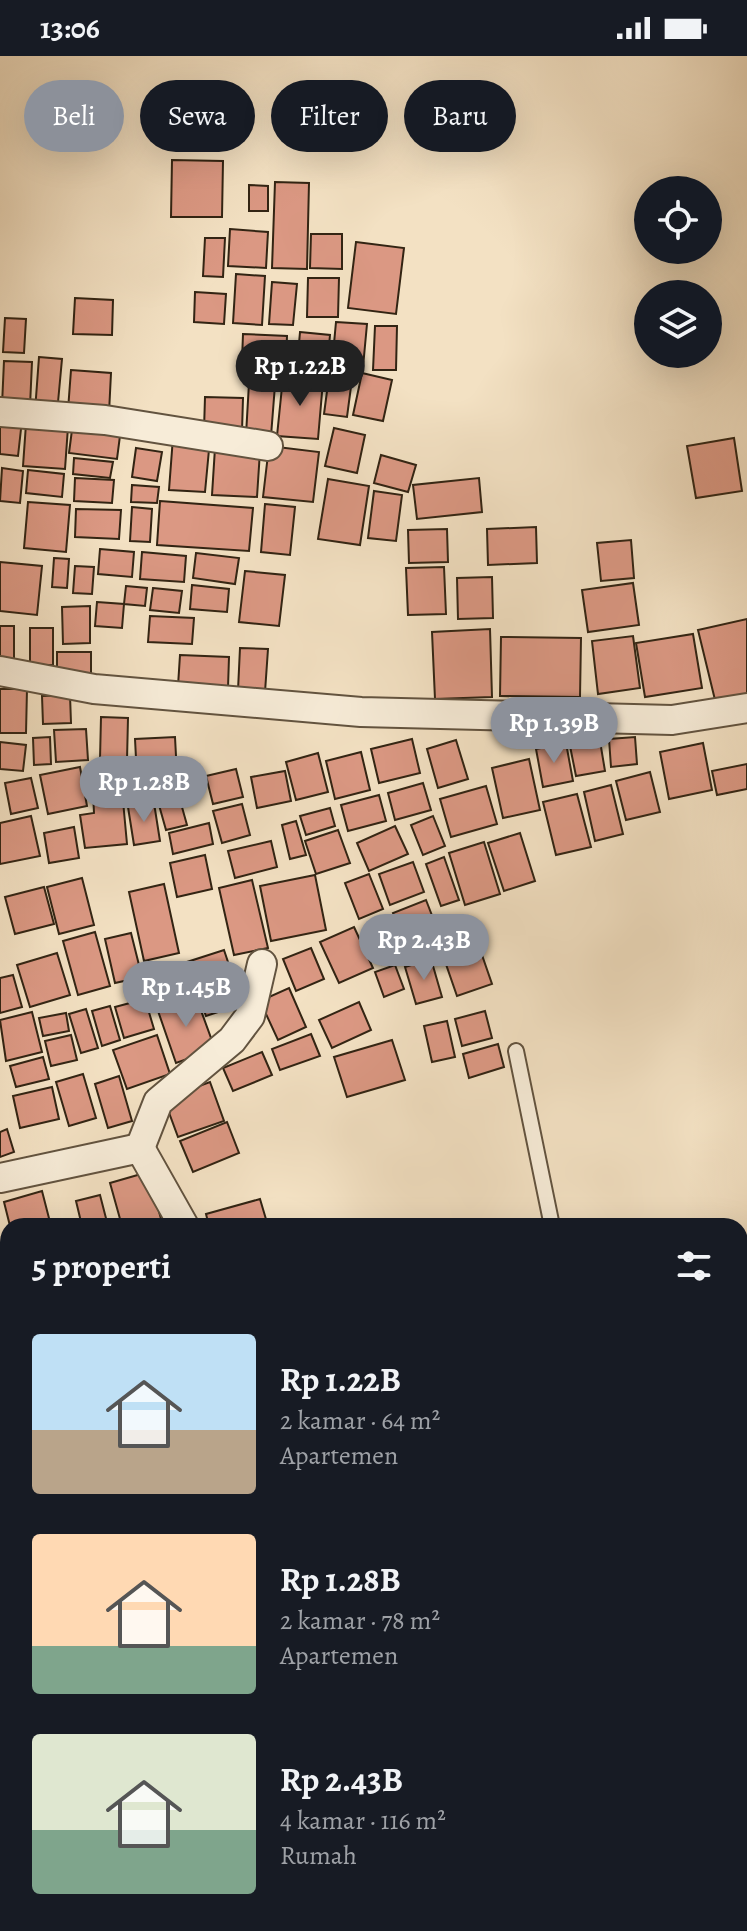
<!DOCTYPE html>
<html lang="id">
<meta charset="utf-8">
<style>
:root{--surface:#171b24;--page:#242831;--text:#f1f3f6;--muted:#9ea1a6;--accent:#8c9099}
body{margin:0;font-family:Alegreya,serif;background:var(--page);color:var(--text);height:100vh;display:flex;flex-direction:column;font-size:30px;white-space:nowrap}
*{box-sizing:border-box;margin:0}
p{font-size:26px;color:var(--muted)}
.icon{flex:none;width:44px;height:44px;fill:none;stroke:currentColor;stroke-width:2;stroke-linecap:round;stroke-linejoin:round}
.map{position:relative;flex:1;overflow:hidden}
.drawer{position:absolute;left:0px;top:1162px;width:748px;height:714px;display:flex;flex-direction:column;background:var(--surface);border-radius:24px 24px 0 0;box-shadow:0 8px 32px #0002}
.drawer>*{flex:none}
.guide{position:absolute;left:24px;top:24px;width:700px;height:72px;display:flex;gap:16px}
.controls{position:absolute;left:634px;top:120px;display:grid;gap:16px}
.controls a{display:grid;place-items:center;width:88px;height:88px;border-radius:50%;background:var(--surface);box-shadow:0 8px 32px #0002;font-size:40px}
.price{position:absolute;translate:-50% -68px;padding:0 18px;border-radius:28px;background:var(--accent);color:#fff;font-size:26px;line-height:52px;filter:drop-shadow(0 2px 4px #0008)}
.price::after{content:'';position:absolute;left:50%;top:48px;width:24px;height:18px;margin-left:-12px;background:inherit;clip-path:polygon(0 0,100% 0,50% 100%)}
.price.active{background:#222;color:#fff}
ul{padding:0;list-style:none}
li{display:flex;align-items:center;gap:24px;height:200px;padding:0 32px}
li span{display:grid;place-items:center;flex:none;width:224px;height:160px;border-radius:8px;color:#555}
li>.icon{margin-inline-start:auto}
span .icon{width:96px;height:96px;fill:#fffc;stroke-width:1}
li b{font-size:34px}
h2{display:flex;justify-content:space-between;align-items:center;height:96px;padding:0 32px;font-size:34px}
.pill{padding:0 28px;border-radius:36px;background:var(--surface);box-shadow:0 8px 32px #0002;font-size:28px;line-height:72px}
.pill.active{background:var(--accent);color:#fff}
.status{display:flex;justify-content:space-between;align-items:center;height:56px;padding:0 40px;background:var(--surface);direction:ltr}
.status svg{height:22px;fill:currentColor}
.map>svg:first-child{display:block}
</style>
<div class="status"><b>13:06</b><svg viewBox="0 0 49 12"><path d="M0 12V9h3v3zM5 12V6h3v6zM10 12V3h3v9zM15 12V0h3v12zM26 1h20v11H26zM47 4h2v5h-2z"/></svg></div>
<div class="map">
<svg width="747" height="1875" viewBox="0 0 747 1875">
<rect width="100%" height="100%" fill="#f3e1c3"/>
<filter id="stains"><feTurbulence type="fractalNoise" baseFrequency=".0025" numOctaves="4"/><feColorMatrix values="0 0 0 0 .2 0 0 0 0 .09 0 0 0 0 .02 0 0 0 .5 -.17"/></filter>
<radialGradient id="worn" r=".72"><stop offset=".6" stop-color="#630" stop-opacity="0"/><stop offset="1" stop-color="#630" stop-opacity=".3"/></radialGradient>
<g fill="#9dbead" stroke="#72806f" stroke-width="2">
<path d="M740 1344 747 1346V1778L740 1770Z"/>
<path d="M0 1404 8 1405V1689L0 1690Z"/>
</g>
<g fill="#db9883" stroke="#322413" stroke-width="2">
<path d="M172 104 223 105 222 161H171Z"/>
<path d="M275 126 309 127 307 213 272 212Z"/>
<path d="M249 129 268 130V155H249Z"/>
<path d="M230 173 268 176 266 212 228 210Z"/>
<path d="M311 178H342V213L310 212Z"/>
<path d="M205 182H225L223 221 203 220Z"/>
<path d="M356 186 404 192 396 258 348 252Z"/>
<path d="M236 218 265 220 262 269 233 267Z"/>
<path d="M308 222H339L338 261H307Z"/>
<path d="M272 226 297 228 293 269 269 268Z"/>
<path d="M195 236 226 238 224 268 194 266Z"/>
<path d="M75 242 113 244 112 279 73 278Z"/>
<path d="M5 262 26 263 24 297 3 296Z"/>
<path d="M336 266 367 268 363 311 332 309Z"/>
<path d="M375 270H397L396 314H373Z"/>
<path d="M300 276 330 279 327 312 297 310Z"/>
<path d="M243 278 287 280 286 306 242 305Z"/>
<path d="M39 301 62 303 57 357 35 355Z"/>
<path d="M4 305 32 306 30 350 2 349Z"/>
<path d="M71 314 111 317 109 357 68 354Z"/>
<path d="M362 317 392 324 383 365 353 359Z"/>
<path d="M329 320 352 323 347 361 324 358Z"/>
<path d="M283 321 323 325 318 383 277 380Z"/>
<path d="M249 327 275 329 271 380 246 379Z"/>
<path d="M205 341 243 342 242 375 204 374Z"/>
<path d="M0 362 22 364 18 400 0 398Z"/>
<path d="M73 366 121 372 117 403 69 397Z"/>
<path d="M26 368 68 371 65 413 23 410Z"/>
<path d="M334 372 365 379 357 417 325 410Z"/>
<path d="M173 381 210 383 205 436 169 434Z"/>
<path d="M734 382 742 435 696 442 687 390Z"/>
<path d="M269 390 319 396 313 446 263 441Z"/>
<path d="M136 392 162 396 157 425 132 421Z"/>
<path d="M215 392 260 395 257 441 212 439Z"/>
<path d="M381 399 416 409 408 436 374 427Z"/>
<path d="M74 402 113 406 110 422 73 418Z"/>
<path d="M2 412 23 415 20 447 0 445Z"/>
<path d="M28 414 64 418 62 441 26 437Z"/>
<path d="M75 422 114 424 112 447 74 445Z"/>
<path d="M479 422 482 456 417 463 413 429Z"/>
<path d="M328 423 369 430 360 489 318 483Z"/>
<path d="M132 429 159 431 157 447 131 446Z"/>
<path d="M374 435 402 439 396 485 368 482Z"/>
<path d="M160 445 253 452 249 495 157 489Z"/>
<path d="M28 446 70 449 66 496 24 492Z"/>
<path d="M265 448 295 451 290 499 261 496Z"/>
<path d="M132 451 152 453 150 486 130 485Z"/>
<path d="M76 453 121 454 119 483 75 481Z"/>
<path d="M536 471 537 507 488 509 487 473Z"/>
<path d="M447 473 448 506 409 507 408 474Z"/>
<path d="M631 484 634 522 601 525 597 487Z"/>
<path d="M100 493 134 496 132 521 98 518Z"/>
<path d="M142 496 186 500 184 526 140 523Z"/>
<path d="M196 497 239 502 235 528 193 522Z"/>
<path d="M54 502 69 503 67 532 52 531Z"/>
<path d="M0 506 42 510 37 559 0 555Z"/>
<path d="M75 510 94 511 92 538 73 537Z"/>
<path d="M444 511 446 558 408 559 406 512Z"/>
<path d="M245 515 285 519 279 570 239 566Z"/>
<path d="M492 521 493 562 458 563 457 522Z"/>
<path d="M633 527 639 569 588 576 582 534Z"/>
<path d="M192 529 229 533 227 556 190 553Z"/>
<path d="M126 530 147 532 145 550 124 548Z"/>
<path d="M153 532 182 535 179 557 150 554Z"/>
<path d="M97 546 124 548 122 572 95 570Z"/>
<path d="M90 550V587L63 588 62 551Z"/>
<path d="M150 560 194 562 192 588 148 586Z"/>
<path d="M747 563V641L716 648 698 574Z"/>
<rect x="0" y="570" width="14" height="34"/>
<rect x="30" y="572" width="23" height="37"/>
<path d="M490 573 492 641 435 643 432 576Z"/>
<path d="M693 578 702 632 645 641 636 587Z"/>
<path d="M633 580 640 632 598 638 592 585Z"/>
<path d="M501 581 581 582 580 641 500 640Z"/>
<path d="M240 592 268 593 265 636 238 634Z"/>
<rect x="57" y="596" width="34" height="27"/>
<path d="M180 599 229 601 228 632 178 630Z"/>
<path d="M0 633H27L26 677H0Z"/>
<path d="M70 639 71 667 43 668 42 640Z"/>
<path d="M101 661 128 662 127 704 100 703Z"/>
<path d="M86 673 88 704 56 706 54 674Z"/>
<path d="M599 679 605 715 576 720 569 685Z"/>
<path d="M50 681 51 708 34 709 33 682Z"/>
<path d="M175 681 178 738 138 741 135 683Z"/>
<path d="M635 681 637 708 611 711 609 683Z"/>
<path d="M412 683 420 717 379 727 371 693Z"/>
<path d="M456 684 468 723 438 732 427 693Z"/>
<path d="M0 686 26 689 23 715 0 713Z"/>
<path d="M566 687 573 725 543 731 536 693Z"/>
<path d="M703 687 712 734 669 743 660 696Z"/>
<path d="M361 696 370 734 335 743 326 705Z"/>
<path d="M318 697 328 736 296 744 286 706Z"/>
<path d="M529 703 540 754 503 762 492 712Z"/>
<path d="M747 708V733L717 739 712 715Z"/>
<path d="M80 711 87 750 48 758 40 719Z"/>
<path d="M236 713 243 741 213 748 206 720Z"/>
<path d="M285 715 291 745 257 752 251 721Z"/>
<path d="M650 716 660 756 626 764 616 725Z"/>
<path d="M31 722 38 752 11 758 5 727Z"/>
<path d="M423 727 431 754 395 764 388 737Z"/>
<path d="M611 729 623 778 595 785 584 736Z"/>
<path d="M486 730 497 768 451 781 440 743Z"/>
<path d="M122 734 127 788 85 792 80 759 94 757 93 736Z"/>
<path d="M577 738 591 791 556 799 543 746Z"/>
<path d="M379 739 386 765 348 775 341 749Z"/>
<path d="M180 744 187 769 166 774 159 749Z"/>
<path d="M154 747 160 785 134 789 128 751Z"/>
<path d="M242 748 250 779 222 787 213 755Z"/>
<path d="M330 752 335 770 306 779 300 760Z"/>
<path d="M31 760 40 800 0 808V767Z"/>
<path d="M433 760 445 790 423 799 411 769Z"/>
<path d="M296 765 306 799 290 803 282 769Z"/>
<path d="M209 767 213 788 173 798 169 777Z"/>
<path d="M395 770 408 798 369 815 357 787Z"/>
<path d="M74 771 79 802 49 807 44 777Z"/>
<path d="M338 774 350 807 316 818 305 785Z"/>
<path d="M520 777 535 825 504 835 488 787Z"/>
<path d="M271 785 277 811 235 822 228 795Z"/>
<path d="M484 786 500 838 465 849 449 797Z"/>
<path d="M205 799 212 833 177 841 170 807Z"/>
<path d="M444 801 459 844 441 850 426 808Z"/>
<path d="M413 806 424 836 390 849 379 818Z"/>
<path d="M369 818 383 853 359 863 345 827Z"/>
<path d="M315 819 326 874 271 885 260 830Z"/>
<path d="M82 822 94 869 59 878 47 831Z"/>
<path d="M252 824 268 892 234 899 219 832Z"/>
<path d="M164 828 179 897 144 905 129 836Z"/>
<path d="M44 831 54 868 15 878 5 841Z"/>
<path d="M426 844 438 875 405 888 393 857Z"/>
<path d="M388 861 404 899 382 908 366 871Z"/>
<path d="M354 871 373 912 339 927 320 886Z"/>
<path d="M95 876 110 930 78 939 63 885Z"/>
<path d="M474 876 492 928 457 940 439 888Z"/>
<path d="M131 877 142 921 115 927 105 883Z"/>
<path d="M311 892 324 923 296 935 283 903Z"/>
<path d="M224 894 242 948 206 960 187 906Z"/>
<path d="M57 897 70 939 30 951 17 909Z"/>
<path d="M431 903 442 941 416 948 405 911Z"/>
<path d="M395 909 404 933 384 941 375 916Z"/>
<path d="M13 919 22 951 0 957V922Z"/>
<path d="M289 932 306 971 278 984 260 945Z"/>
<path d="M195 938 215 993 176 1007 157 952Z"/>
<path d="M145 943 154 973 124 982 115 951Z"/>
<path d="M359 946 371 974 332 992 319 964Z"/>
<path d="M110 950 120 984 102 990 92 955Z"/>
<path d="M86 953 98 992 81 997 69 958Z"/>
<path d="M485 955 492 982 462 990 455 963Z"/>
<path d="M32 956 42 996 6 1005 0 964Z"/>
<path d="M66 957 69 975 43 980 39 962Z"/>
<path d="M447 965 455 1001 432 1006 424 970Z"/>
<path d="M311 978 320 1000 280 1014 272 993Z"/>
<path d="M71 979 77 1004 51 1010 45 985Z"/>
<path d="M157 979 170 1018 127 1033 113 994Z"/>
<path d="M392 984 405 1024 347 1041 334 1001Z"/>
<path d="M498 988 504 1011 469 1022 463 998Z"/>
<path d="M262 996 272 1019 233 1035 223 1012Z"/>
<path d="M43 1001 49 1023 16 1031 10 1010Z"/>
<path d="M83 1018 96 1062 69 1070 56 1026Z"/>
<path d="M119 1020 132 1065 108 1072 95 1028Z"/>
<path d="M210 1026 224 1065 178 1081 164 1043Z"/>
<path d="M52 1031 59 1063 20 1072 13 1040Z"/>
<path d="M227 1066 239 1097 193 1116 180 1085Z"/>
<path d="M7 1073 14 1096 0 1101V1076Z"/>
<path d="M148 1116 163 1170H122L110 1127Z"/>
<path d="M42 1135 51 1170H10L4 1146Z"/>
<path d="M100 1139 108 1170H82L76 1145Z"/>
<path d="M260 1143 268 1170H209L206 1158Z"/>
</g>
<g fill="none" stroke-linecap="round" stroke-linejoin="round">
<g stroke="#62533f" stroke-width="18">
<path id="service" d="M516 995 552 1170"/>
</g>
<g stroke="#62533f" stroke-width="32">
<g id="minor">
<path d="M0 356 105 364 268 390"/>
<path d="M0 615 94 633 361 656 672 664 747 652"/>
<path d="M140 1092 158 1046 232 984 250 960 262 908"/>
<path d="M140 1092 184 1170"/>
<path d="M0 1122 140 1092"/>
<path d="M740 1214 747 1216"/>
</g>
</g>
<use href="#service" stroke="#f7ecd8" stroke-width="14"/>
<use href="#minor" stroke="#f7ecd8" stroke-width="28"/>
</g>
<rect width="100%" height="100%" filter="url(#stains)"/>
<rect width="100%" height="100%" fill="url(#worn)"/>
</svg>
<div class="controls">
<a><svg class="icon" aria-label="locate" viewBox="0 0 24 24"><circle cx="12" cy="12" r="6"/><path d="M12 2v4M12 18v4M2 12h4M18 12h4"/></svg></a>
<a><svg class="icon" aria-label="layers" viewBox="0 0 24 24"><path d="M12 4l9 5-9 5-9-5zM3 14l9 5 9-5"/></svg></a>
</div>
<b class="price active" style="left:300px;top:352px">Rp 1.22B</b>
<b class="price" style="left:554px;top:709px">Rp 1.39B</b>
<b class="price" style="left:144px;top:768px">Rp 1.28B</b>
<b class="price" style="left:424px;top:926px">Rp 2.43B</b>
<b class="price" style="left:186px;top:973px">Rp 1.45B</b>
<div class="guide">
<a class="pill active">Beli</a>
<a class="pill">Sewa</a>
<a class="pill">Filter</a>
<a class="pill">Baru</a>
</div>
<section class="drawer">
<h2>5 properti<svg class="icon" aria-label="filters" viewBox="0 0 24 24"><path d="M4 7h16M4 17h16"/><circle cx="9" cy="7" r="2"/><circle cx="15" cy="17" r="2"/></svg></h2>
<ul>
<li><span style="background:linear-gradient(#bfe0f5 60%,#b9a48a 0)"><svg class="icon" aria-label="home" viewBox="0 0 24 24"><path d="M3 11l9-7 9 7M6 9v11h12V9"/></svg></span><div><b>Rp 1.22B</b><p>2 kamar · 64 m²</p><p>Apartemen</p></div></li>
<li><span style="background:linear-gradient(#ffd9b3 70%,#7fa58c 0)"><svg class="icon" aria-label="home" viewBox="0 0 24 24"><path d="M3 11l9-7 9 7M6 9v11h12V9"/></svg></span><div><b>Rp 1.28B</b><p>2 kamar · 78 m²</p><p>Apartemen</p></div></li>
<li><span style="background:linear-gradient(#dfe7d0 60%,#7fa58c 0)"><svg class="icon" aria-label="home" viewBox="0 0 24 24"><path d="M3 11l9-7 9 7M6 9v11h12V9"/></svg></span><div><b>Rp 2.43B</b><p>4 kamar · 116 m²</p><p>Rumah</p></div></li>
</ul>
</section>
</div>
